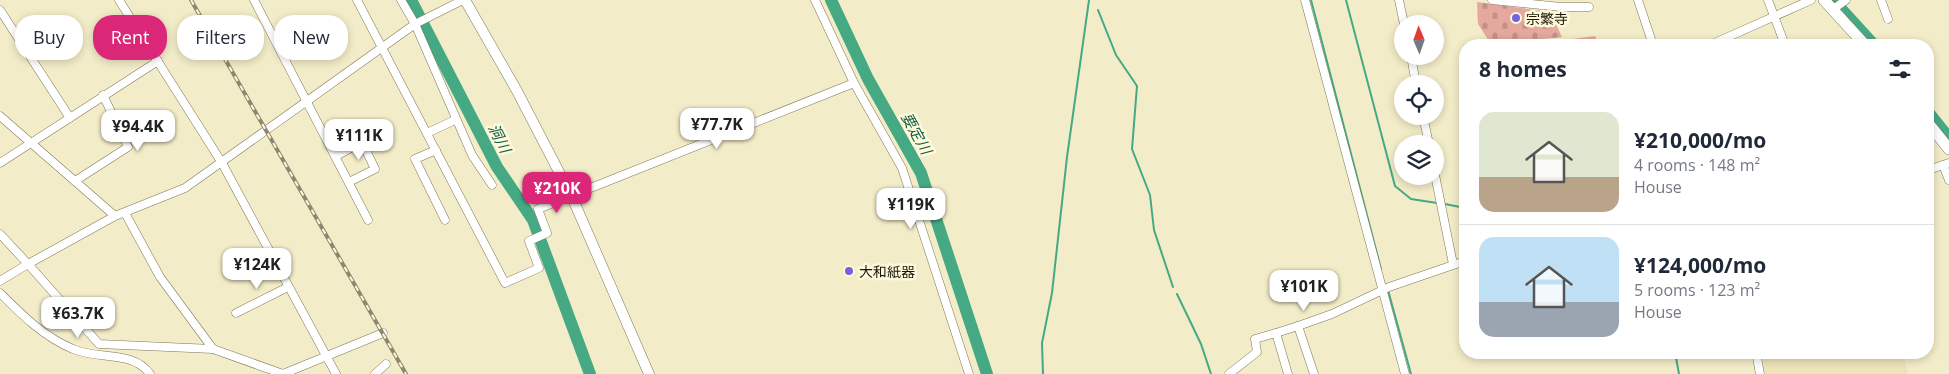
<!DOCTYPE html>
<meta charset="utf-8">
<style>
:root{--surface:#fff;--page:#f6f6f7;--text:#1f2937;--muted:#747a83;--line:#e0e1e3;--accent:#db2777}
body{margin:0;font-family:"Open Sans","Noto Sans JP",sans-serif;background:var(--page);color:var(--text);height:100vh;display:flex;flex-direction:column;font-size:19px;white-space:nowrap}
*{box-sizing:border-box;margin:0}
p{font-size:16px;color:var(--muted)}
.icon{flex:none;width:28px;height:28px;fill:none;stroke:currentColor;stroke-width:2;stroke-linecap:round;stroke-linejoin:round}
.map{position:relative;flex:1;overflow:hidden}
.details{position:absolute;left:1459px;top:39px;width:475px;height:320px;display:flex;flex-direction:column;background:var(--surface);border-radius:20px;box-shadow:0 2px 8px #0003}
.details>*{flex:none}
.guide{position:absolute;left:15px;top:15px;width:475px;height:45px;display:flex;gap:10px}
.needle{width:32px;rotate:358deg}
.tools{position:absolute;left:1394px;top:15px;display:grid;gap:10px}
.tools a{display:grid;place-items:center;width:50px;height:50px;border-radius:50%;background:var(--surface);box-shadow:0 2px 8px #0003;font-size:25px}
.price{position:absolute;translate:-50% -42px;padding:0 11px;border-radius:10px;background:#fff;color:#222;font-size:16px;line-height:32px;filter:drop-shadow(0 1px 2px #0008)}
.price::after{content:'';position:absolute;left:50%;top:30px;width:15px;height:11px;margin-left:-8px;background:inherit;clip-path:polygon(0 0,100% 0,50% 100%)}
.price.active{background:var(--accent);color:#fff}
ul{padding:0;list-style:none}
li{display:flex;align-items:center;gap:15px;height:125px;padding:0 20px}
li+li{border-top:1px solid var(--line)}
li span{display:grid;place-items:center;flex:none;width:140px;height:100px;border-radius:15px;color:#555}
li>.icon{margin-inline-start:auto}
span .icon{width:60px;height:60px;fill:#fffc;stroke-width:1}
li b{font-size:21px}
h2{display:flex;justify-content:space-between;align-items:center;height:60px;padding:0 20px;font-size:21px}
.pill{padding:0 18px;border-radius:20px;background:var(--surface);box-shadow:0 2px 8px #0003;font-size:18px;line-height:45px}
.pill.active{background:var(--accent);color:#fff}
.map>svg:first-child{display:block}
</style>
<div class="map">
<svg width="1949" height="374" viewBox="0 0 1949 374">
<defs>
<pattern id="cemetery-stones" width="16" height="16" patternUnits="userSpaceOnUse" patternTransform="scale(1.25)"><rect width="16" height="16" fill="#e4a89f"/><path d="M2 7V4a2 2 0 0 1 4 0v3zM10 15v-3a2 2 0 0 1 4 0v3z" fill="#c39088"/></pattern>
<pattern id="park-tufts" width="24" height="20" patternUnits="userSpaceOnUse" patternTransform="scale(1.25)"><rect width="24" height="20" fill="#e4a89f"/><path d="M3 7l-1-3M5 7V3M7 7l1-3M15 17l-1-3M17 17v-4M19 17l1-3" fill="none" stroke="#c39088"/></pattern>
</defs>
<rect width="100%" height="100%" fill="#f3ecc8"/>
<path fill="#ede4b8" d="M1758 353H1903L1908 374H1763Z"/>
<path fill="url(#cemetery-stones)" d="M1477 2 1550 12 1562 37 1488 45 1487 38 1478 24Z"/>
<path fill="url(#park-tufts)" d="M1595 36 1599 45H1566L1565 40Z"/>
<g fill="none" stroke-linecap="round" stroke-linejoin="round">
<g stroke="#45a984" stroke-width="2">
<path d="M1311 0 1381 269"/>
<path d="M1346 0 1395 186 1411 199 1437 203"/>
<path d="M1098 10 1116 55 1137 86 1132 149 1150 195 1154 230 1173 287"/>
<path d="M1445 204 1465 208"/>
<path d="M1388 290 1411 374"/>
<path d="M1177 294 1201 344 1211 374"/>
<path d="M1675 352 1679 374"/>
<path d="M1043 374 1042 343 1052 293 1067 157 1089 0"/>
</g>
<g stroke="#45a984" stroke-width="12">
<path d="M411 0 497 167 533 220 590 374"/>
<path d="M831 0 868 79 921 173 987 374"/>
<path d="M1833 0 1874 45"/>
<path d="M1928 112 1949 138"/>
</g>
<g stroke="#7e7757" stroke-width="9">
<g id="minor">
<path d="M119 0 222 163 336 374"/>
<path d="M254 0 368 220"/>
<path d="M357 0 505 283 539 268 529 241 547 233 538 209 854 83"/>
<path d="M401 0 415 24 472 155 492 185"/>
<path d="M815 0 854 83 902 168 969 374"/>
<path d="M1305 0 1405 374"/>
<path d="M1399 0 1404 24"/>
<path d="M1492 0 1561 7H1589"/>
<path d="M1638 0 1653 45"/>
<path d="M1768 0 1785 45"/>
<path d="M1881 0 1888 19"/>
<path d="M0 10 70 118"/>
<path d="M1832 10 1846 0"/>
<path d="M1710 45 1811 0"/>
<path d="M1411 56 1416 84"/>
<path d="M0 116 115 216"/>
<path d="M1423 116 1429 144"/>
<path d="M427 133 455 120"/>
<path d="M436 150 415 159 445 220"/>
<path d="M336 156 362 142 375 169 349 182"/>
<path d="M0 163 158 61"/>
<path d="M1943 165 1949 180"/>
<path d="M1928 170 1949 163"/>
<path d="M1435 175 1453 264"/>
<path d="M75 181 128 147 103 95"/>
<path d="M125 213 160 277 213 349 283 374"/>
<path d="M0 234 28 264 115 216 185 188 415 24 463 0"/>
<path d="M0 281 28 264 99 344 213 349"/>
<path d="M0 293C22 315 44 337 73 349 98 360 133 350 150 374"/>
<path d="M236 313 288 287"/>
<path d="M1756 352 1760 374"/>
<path d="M283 374 383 333"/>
<path d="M375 374 386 364"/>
<path d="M1229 374 1257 352 1255 339 1276 333"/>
<path d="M1288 374 1276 333 1298 326"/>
<path d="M1314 374 1298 326 1332 314 1389 287 1465 261"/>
</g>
</g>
<g stroke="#7e7757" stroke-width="11">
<path id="tertiary" d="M465 0 517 91 572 197 649 374"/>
</g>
<g stroke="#7e7757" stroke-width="12">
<g id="secondary">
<path d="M1824 0 1865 45"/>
<path d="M1928 123 1949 149"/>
</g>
</g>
<use href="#minor" stroke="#fff" stroke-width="8"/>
<use href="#tertiary" stroke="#fff" stroke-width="10"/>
<use href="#secondary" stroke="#fff" stroke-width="11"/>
<g stroke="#8c876e" stroke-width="4">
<path id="rail" d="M191 0 406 374"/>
</g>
<use href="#rail" stroke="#fff9dc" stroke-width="2" stroke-dasharray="5.5" stroke-linecap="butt"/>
</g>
<g fill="#7563dd" stroke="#fff9dc" stroke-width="2">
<circle cx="1516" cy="18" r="5"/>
<circle cx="849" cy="271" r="5"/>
</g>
<g text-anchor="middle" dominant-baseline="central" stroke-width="5" stroke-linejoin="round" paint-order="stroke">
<g font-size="14" fill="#1b180b" stroke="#fff9dc" text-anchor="start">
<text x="1526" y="18">宗繁寺</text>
<text x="859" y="271">大和紙器</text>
</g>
<g font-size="15" font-style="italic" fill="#146047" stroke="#fff9dc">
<text transform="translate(917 133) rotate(61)">要定川</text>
<text transform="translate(500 138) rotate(63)">洞川</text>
</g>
</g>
</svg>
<div class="tools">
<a><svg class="needle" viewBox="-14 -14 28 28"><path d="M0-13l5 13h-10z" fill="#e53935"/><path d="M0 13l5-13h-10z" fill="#747a83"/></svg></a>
<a><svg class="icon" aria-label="locate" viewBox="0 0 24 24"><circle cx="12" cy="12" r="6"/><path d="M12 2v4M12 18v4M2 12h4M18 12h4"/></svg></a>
<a><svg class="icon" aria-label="layers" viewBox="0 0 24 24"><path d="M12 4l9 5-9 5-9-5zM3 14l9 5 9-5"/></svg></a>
</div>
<b class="price" style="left:717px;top:150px">¥77.7K</b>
<b class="price" style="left:138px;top:152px">¥94.4K</b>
<b class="price" style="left:359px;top:161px">¥111K</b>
<b class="price active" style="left:557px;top:214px">¥210K</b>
<b class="price" style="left:911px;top:230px">¥119K</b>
<b class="price" style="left:257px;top:290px">¥124K</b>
<b class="price" style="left:1304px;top:312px">¥101K</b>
<b class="price" style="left:78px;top:339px">¥63.7K</b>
<div class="guide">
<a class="pill">Buy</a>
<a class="pill active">Rent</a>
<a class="pill">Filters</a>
<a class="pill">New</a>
</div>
<section class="details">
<h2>8 homes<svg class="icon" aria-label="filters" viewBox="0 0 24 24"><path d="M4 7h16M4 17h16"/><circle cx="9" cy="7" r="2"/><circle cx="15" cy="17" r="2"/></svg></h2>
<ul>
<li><span style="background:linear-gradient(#dfe7d0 65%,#b9a48a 0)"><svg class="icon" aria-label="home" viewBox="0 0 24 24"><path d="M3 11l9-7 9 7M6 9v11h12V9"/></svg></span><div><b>¥210,000/mo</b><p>4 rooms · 148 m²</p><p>House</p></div></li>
<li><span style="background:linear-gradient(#bfe0f5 65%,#9aa5b1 0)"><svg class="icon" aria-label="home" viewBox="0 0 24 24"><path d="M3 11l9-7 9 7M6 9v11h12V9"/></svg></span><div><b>¥124,000/mo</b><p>5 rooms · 123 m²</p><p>House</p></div></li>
</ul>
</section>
</div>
